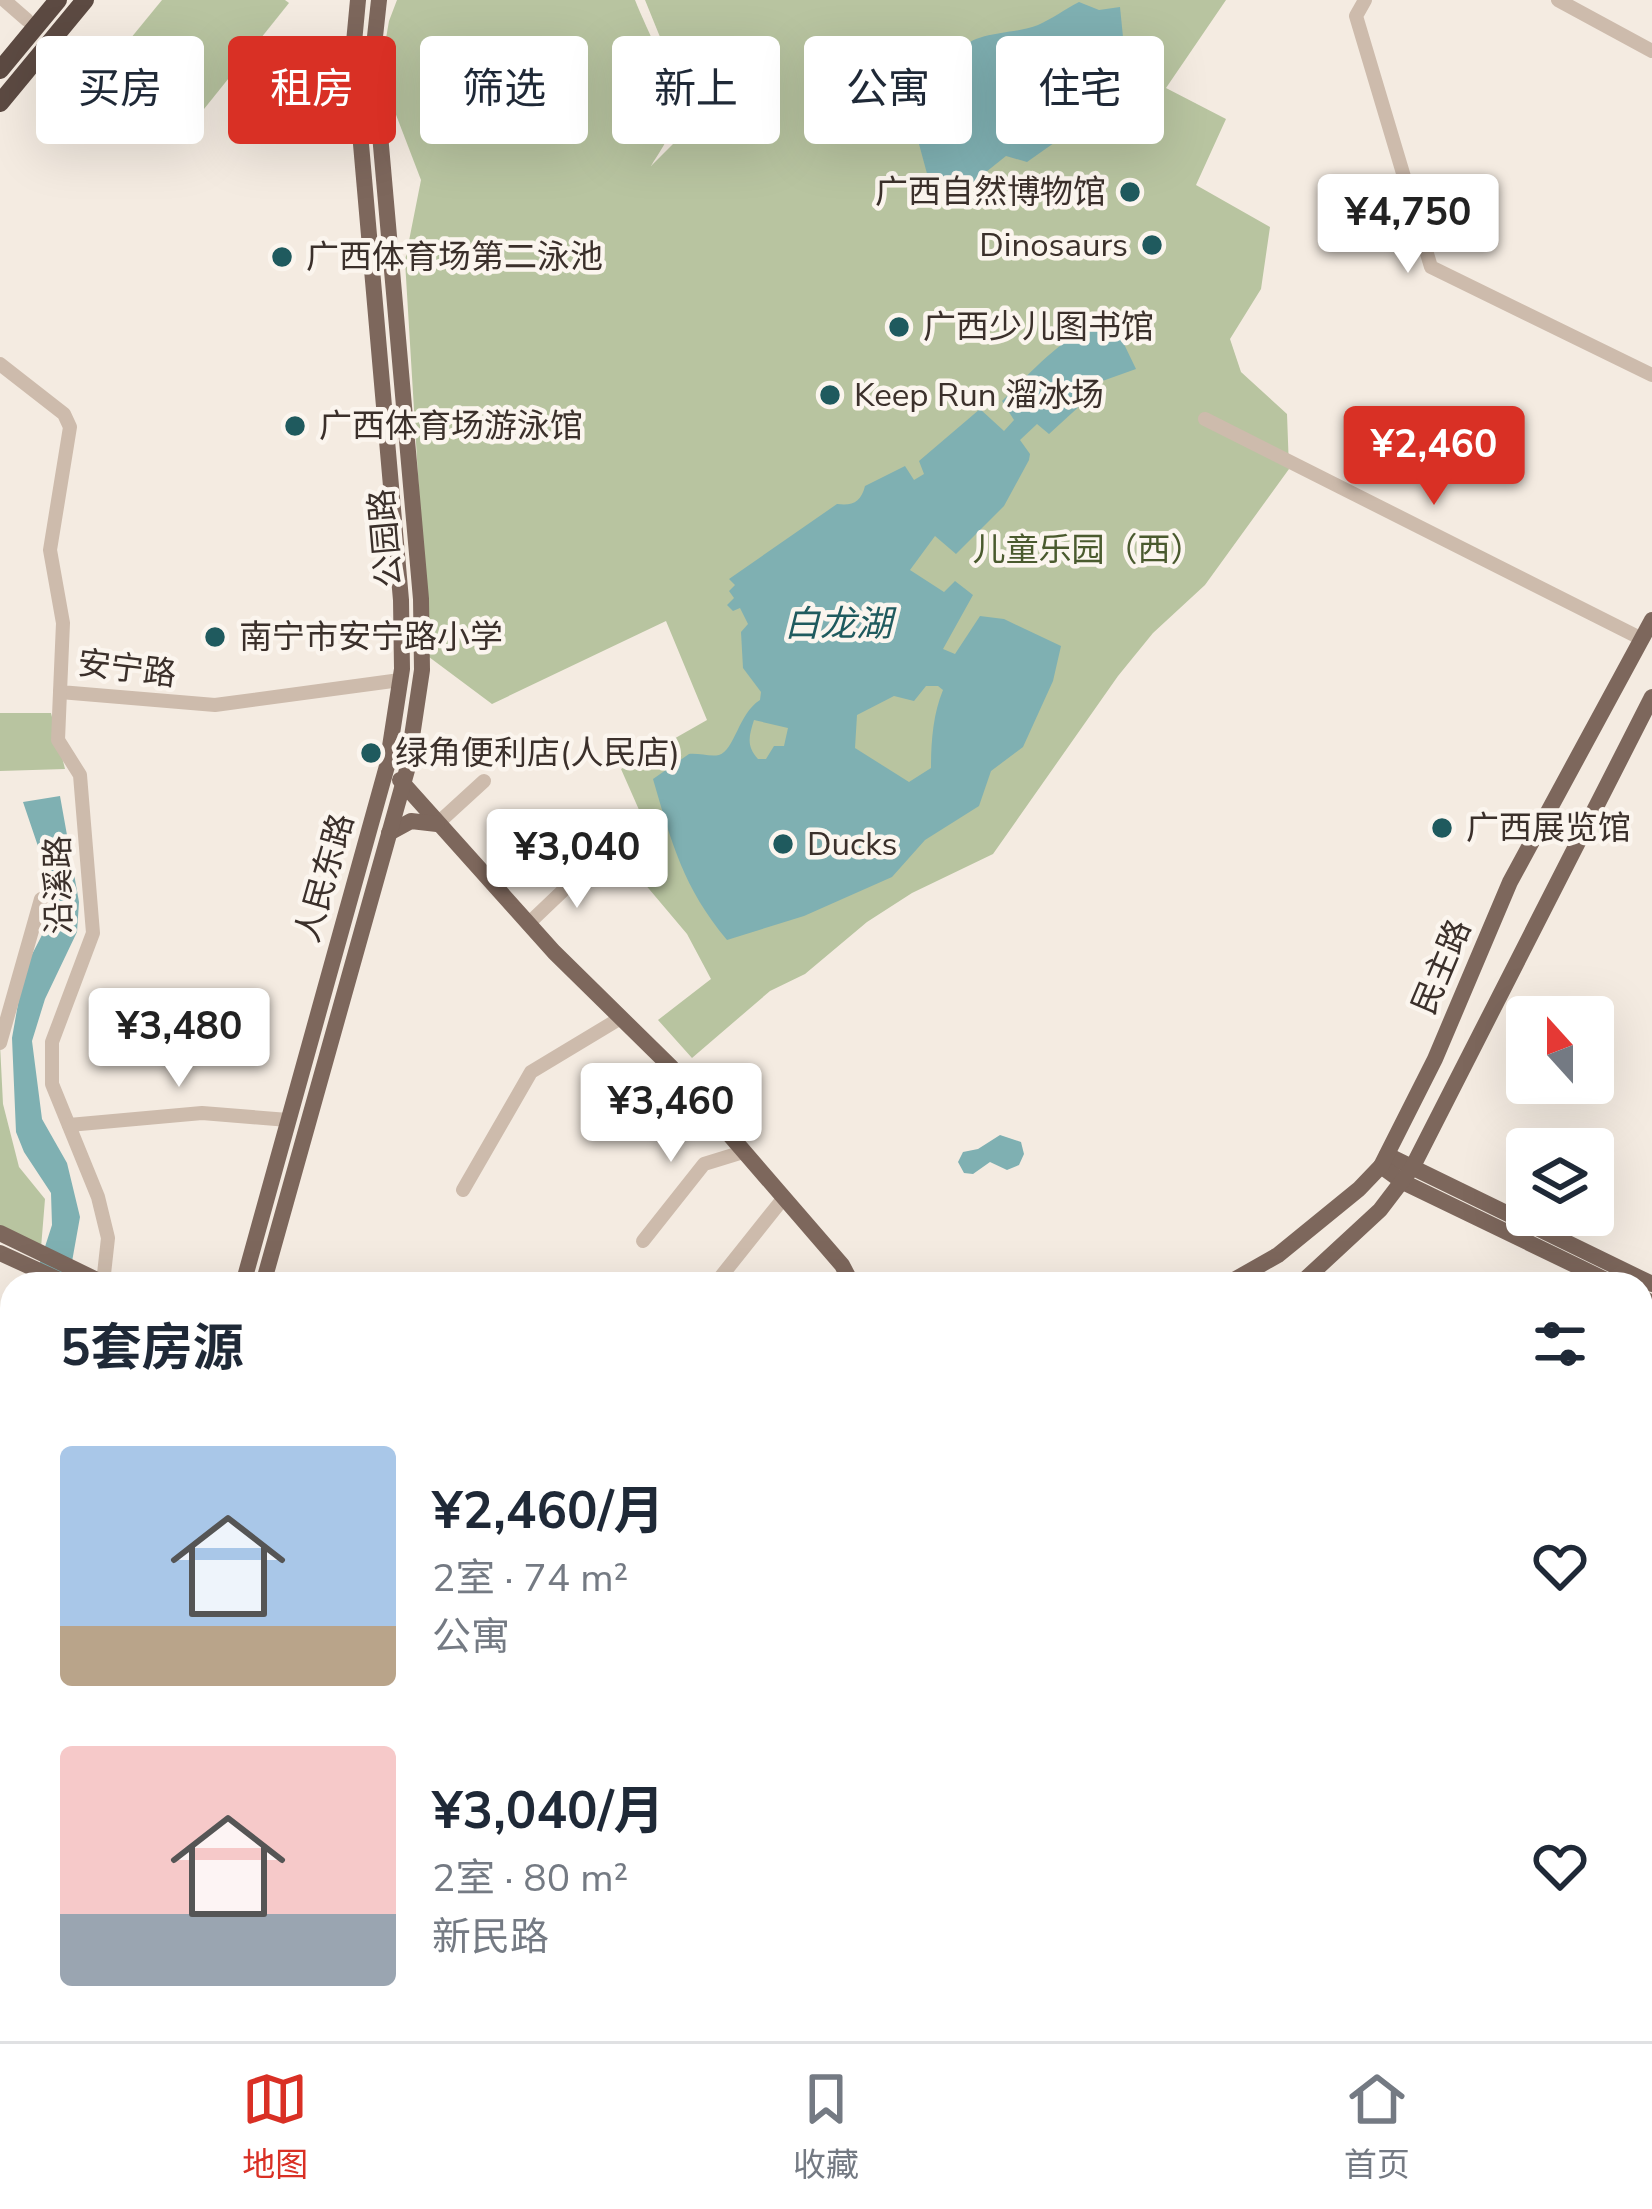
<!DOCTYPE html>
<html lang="zh">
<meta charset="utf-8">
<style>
:root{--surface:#fff;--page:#f2f2f3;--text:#1f2937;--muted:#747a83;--line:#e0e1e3;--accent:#d93025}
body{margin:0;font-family:"Nunito Sans","Noto Sans SC",sans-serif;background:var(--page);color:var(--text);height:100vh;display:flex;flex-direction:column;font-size:45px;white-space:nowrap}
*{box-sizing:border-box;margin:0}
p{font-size:39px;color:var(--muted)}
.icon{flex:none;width:66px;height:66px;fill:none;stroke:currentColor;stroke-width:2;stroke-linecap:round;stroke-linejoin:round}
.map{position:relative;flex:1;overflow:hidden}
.drawer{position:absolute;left:0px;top:1272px;width:1653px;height:771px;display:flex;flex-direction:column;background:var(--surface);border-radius:36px 36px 0 0;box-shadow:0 12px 48px #0002}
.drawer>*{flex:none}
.top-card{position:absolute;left:36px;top:36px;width:1581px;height:108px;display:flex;gap:24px}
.needle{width:78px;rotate:339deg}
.tools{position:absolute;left:1506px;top:996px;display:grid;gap:24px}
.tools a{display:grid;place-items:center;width:108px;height:108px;border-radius:12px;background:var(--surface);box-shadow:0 12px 48px #0002;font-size:60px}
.price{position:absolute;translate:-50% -102px;padding:0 27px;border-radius:12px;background:#fff;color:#222;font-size:39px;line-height:78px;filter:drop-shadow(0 3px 6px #0008)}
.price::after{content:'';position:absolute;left:50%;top:72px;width:36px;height:27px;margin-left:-18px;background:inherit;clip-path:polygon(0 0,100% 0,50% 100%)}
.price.selected{background:var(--accent);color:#fff}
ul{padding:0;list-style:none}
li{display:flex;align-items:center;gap:36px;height:300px;padding:0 60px}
li span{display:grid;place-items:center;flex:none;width:336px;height:240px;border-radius:12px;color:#555}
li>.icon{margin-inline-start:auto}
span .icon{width:144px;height:144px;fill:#fffc;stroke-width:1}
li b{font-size:51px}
h2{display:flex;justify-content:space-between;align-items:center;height:144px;padding:0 60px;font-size:51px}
.pill{padding:0 42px;border-radius:12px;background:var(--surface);box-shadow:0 12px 48px #0002;font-size:42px;line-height:108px}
.pill.selected{background:var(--accent);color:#fff}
.dock{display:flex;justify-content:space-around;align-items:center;height:168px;border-top:3px solid var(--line);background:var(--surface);font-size:33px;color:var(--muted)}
.dock a{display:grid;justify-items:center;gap:6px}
.dock .selected{color:var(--accent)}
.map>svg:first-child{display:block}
</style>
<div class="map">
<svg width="1652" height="2041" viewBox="0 0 1652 2041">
<rect width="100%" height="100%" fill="#f4ebe1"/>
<g fill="#b8c4a0">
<path d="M162 0H285L289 3 196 119 117 55Z"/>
<path d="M397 0H635C649 36 678 84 672 123 670 139 658 154 651 166L683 134 686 101 645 0H1226L1166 88 1226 119 1196 185 1270 227 1261 289 1230 339 1241 372 1287 414 1289 469 1205 585 1153 633 1118 676 993 854 912 893 867 922 805 974 770 991 692 1058 658 1020 711 979 687 934 644 883 662 862 621 769 707 720 666 621 492 704 429 657 405 261 421 180 380 73 389 21Z"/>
<path d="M0 713H51L65 769 0 771Z"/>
<path d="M0 1044 3 1104 19 1167 45 1199 41 1248 0 1229Z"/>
</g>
<path fill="#ecdcc8" d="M12 1943V2031H96V2041H0V2002Z"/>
<g fill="#7fb0b2" fill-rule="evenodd">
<path d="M1079 2 1099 10 1120 7 1126 67 1085 107 1087 125 1078 126 1027 162 1006 156 986 172 971 193 946 181H929L916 133 921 99C957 92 943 73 959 52 974 30 1015 35 1038 25 1052 19 1065 9 1079 2ZM1047 63C1068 78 1063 99 1051 119L1038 122 1030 134 1005 139 997 115 1001 99C1020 88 1026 71 1047 63Z"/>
<path d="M1102 324 1123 342 1136 369 1094 384 1095 392 1049 434 1037 424 1020 440 1030 454 1029 460 1004 506 956 554 935 536 910 570 944 592 955 581 973 595 943 649 955 654 980 616 1004 619 1061 646 1053 681 1023 747 991 771 979 806 925 840 892 877 804 916 727 940C683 887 672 844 653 779L689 754C699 753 710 757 719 755 735 750 738 714 760 700L761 692 743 668 741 632 748 624 740 608 733 611 727 605 734 598 729 591 735 585 729 579 837 504C853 506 861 502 865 486L905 466 914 480 924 474 919 461 980 409 1004 431 1014 420 1002 401C1025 378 1070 328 1102 324ZM926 686H938L943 690C933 714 931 742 931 768L909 782 855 748 857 715 894 696 914 701ZM754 720 788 728 784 746H774L766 759H758C746 746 749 736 754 720Z"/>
<path d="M60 796 79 902 77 932 45 999 32 1041 42 1119 67 1163 80 1217 68 1284H33L52 1225 51 1193 24 1152 16 1132 12 1038 24 970 42 935 50 899 43 861 23 802Z"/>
<path d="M1000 1135 1021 1142 1024 1154 1019 1165 1007 1170 990 1162 973 1174 964 1173 958 1162 963 1152 978 1149Z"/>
</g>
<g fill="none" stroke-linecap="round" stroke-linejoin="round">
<g stroke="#cdbbac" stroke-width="14">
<path d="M4 0 27 20"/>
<path d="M1365 0 1356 16 1431 267 1652 375"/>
<path d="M1558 0 1652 51"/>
<path d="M0 364 64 414 70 427 50 550 63 623 60 692 215 705 400 680"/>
<path d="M1205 419 1642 639"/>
<path d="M60 692 58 740 80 775 93 933 52 1042V1084L98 1197 108 1238 103 1283"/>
<path d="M437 824 484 781"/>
<path d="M528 924 593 862"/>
<path d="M0 1043 41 899"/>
<path d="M69 1125 202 1113 288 1120"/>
<path d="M463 1190 531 1072 619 1019"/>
<path d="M643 1241 704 1164 743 1152"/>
<path d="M715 1284 782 1200"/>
<path d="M0 1478 12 1450"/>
<path d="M172 2041V2031"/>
<path d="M332 2041V2031"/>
<path d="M932 2041 942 2031"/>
</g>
<g stroke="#7d675c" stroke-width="16">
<path d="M400 780 554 952 671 1067 842 1265 852 1284"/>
<path d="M389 833 411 821 437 824"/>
<path d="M1387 1155 1652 1284"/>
<path d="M1381 1166 1403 1182 1614 1284"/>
<path d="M0 1233 105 1284"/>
<path d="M0 1253 68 1284"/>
<path d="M243 1284 387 766 402 669 401 600 353 53 358 0"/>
<path d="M263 1284 407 770 422 670 421 599 373 55 379 0"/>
<path d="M1227 1284 1278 1255 1359 1189 1381 1166 1435 1059 1510 882 1652 620"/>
<path d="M1300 1284 1380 1210 1412 1168 1652 697"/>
<path d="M1641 1297 1652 1303"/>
<path d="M0 1909 12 1892"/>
<path d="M0 1966 12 1930"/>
<path d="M825 2031 836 2041"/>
<path d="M848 2031 858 2041"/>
<path d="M1206 2031 1211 2041"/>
</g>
<g stroke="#5c4a42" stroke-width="18">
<path d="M0 70 58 0"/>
<path d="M0 103 85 0"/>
</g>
</g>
<g fill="#1f5a5e" stroke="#fbf5ee" stroke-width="4.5">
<circle cx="1130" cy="192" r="12"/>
<circle cx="1152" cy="245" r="12"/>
<circle cx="282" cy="257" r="12"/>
<circle cx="899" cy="327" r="12"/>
<circle cx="830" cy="395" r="12"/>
<circle cx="295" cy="426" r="12"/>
<circle cx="215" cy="637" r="12"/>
<circle cx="371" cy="753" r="12"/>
<circle cx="1442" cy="828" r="12"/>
<circle cx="783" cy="844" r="12"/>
</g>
<g text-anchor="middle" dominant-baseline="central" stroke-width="9" stroke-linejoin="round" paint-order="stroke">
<g font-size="33" fill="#3b302b" stroke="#fbf5ee" text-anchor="start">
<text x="1106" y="192" text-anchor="end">广西自然博物馆</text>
<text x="1128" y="245" text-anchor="end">Dinosaurs</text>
<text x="306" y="257">广西体育场第二泳池</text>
<text x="923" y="327">广西少儿图书馆</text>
<text x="854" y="395">Keep Run 溜冰场</text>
<text x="319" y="426">广西体育场游泳馆</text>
<text x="239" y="637">南宁市安宁路小学</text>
<text x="395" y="753">绿角便利店(人民店)</text>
<text x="1466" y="828">广西展览馆</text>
<text x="807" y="844">Ducks</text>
</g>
<g font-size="33" fill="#3b302b" stroke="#fbf5ee">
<text transform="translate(386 538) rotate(-95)">公园路</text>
<text transform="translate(127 669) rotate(7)">安宁路</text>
<text transform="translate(325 878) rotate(-74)">人民东路</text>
<text transform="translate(59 885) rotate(-91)">沿溪路</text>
<text transform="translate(1442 967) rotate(-67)">民主路</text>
</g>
<g font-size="33" fill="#4a5a2e" stroke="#fbf5ee">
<text x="1088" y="550">儿童乐园（西）</text>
</g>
<g font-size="36" font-style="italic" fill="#1f5a5e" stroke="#fbf5ee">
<text x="838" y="624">白龙湖</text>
</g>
</g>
</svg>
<div class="tools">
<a><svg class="needle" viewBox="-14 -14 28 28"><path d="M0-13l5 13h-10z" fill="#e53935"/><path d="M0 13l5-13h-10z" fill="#747a83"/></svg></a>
<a><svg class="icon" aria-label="layers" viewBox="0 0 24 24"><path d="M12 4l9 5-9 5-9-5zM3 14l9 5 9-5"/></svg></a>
</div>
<b class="price" style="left:1408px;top:276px">¥4,750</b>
<b class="price selected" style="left:1434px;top:508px">¥2,460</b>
<b class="price" style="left:577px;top:911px">¥3,040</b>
<b class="price" style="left:179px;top:1090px">¥3,480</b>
<b class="price" style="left:671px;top:1165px">¥3,460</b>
<div class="top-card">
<a class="pill">买房</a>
<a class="pill selected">租房</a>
<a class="pill">筛选</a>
<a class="pill">新上</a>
<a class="pill">公寓</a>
<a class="pill">住宅</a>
</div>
<section class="drawer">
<h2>5套房源<svg class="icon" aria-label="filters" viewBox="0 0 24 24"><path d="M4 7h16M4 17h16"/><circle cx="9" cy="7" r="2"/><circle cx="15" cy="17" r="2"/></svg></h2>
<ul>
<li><span style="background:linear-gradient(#a9c7e8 75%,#b9a48a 0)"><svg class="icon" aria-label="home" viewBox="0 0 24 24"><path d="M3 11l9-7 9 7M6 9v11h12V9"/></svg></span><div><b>¥2,460/月</b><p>2室 · 74 m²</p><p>公寓</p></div><svg class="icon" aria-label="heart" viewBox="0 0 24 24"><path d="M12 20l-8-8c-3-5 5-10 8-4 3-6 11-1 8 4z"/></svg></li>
<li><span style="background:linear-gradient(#f6c9c9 70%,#9aa5b1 0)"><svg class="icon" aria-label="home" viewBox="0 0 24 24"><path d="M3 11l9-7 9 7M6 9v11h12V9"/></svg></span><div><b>¥3,040/月</b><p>2室 · 80 m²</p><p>新民路</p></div><svg class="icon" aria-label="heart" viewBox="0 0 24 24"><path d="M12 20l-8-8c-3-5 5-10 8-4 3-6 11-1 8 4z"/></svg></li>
</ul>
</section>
</div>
<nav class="dock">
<a class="selected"><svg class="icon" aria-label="map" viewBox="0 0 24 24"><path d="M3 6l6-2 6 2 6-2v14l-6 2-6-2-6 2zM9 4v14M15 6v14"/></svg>地图</a>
<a><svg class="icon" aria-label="saved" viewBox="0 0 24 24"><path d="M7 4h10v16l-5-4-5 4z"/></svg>收藏</a>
<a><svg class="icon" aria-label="home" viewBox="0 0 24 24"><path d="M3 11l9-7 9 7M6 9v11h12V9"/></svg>首页</a>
</nav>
